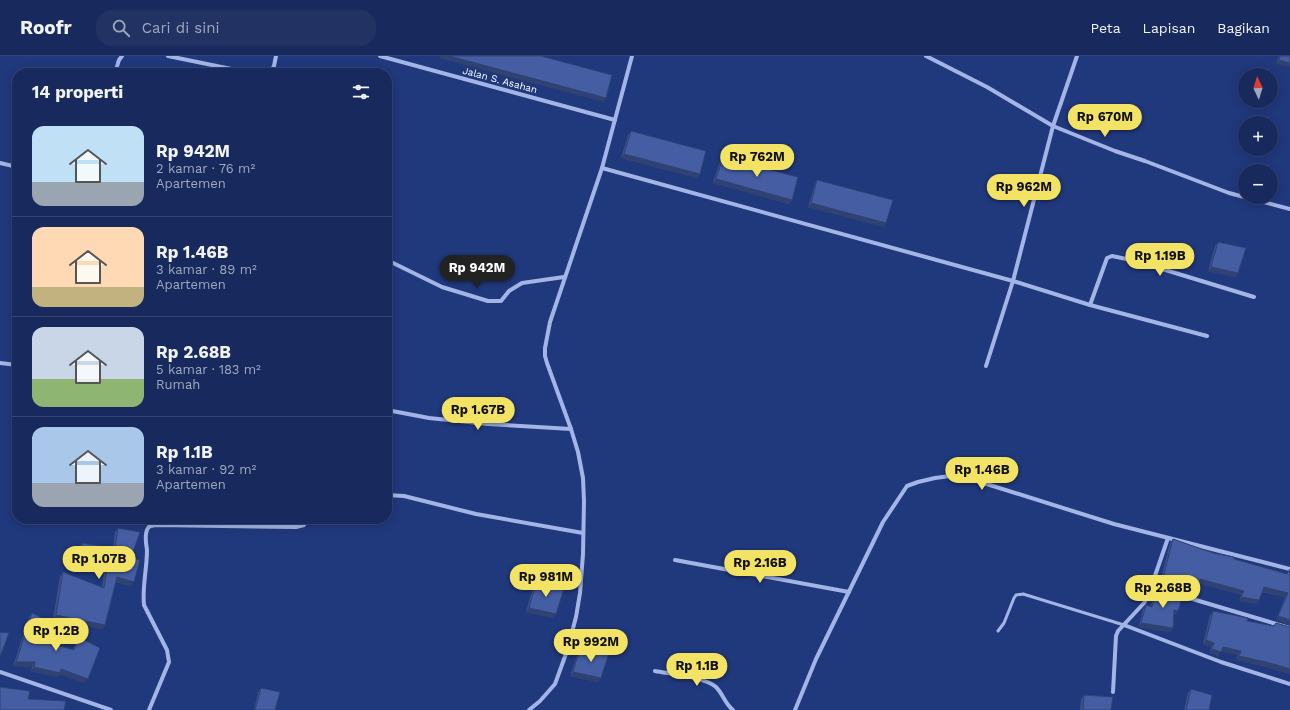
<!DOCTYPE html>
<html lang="id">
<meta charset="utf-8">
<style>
:root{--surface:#182a5d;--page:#213263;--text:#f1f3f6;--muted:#9fa7bc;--line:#364672;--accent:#f3e364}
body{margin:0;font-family:"Work Sans",sans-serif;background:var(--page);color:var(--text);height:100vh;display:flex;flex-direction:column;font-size:15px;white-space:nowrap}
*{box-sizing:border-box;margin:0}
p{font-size:13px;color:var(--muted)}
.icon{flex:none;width:22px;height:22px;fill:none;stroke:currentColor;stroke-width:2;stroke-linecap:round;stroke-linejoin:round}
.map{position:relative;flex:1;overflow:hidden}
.side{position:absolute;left:12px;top:12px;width:380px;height:456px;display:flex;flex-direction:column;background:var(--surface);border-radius:16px;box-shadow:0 2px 10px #0003,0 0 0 1px var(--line)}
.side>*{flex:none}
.needle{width:26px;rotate:356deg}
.tools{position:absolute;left:1238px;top:12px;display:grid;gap:8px}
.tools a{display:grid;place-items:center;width:40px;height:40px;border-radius:50%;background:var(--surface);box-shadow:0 2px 10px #0003,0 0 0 1px var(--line);font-size:20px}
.price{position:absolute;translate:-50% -34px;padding:0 9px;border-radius:14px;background:var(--accent);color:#111;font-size:13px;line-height:26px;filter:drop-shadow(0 1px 2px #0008)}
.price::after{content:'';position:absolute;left:50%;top:24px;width:12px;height:9px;margin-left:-6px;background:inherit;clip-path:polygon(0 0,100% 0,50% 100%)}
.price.active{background:#222;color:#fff}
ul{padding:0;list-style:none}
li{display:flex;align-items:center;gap:12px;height:100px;padding:0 20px}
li+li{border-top:1px solid var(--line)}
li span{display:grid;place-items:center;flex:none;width:112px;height:80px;border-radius:12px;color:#555}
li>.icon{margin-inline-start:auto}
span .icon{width:48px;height:48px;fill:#fffc;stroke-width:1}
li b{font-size:17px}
h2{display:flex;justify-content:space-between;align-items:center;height:48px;padding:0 20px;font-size:17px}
header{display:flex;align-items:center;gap:24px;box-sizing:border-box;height:56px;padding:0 20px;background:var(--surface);border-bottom:1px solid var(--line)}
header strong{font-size:19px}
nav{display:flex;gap:22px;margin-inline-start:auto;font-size:14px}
.search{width:280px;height:36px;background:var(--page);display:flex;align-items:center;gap:10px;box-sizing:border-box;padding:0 14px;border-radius:16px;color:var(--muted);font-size:15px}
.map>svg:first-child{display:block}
</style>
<header>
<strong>Roofr</strong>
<div class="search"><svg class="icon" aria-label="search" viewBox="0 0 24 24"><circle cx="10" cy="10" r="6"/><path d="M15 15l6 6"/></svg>Cari di sini</div>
<nav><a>Peta</a><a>Lapisan</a><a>Bagikan</a></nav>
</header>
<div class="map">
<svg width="1290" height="654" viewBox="0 0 1290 654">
<rect width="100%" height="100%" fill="#20387c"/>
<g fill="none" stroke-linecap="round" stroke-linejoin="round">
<path stroke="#a3b5e6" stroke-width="3" d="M998 575 1004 567 1014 542 1016 539 1023 538 1124 569"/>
<g stroke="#a3b5e6" stroke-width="4">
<path d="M168 0 251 17"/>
<path d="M380 0 615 64"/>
<path d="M926 0 987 31 1053 70 1115 95 1145 105 1229 137 1290 153"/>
<path d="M115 17 119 4 122 0"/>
<path d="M270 17 274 10 276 0"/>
<path d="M0 107 17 111"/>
<path d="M602 112 1013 225 1090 249 1207 280"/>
<path d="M387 204 442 231 488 245H501L509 235 522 227 564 221"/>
<path d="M1090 249 1107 202 1112 200 1136 205 1254 241"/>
<path d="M0 307 17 309"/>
<path d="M986 310 1013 225 1053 70 1077 0"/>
<path d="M387 354 429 362 488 368 571 373"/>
<path d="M387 439 404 440 476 458 583 477"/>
<path d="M675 504 849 536"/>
<path d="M1151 531 1164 535"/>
<path d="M1179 539 1290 572"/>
<path d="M1124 569 1221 606 1290 628"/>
<path d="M655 615C670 618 705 621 716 631 723 638 725 648 733 654"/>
<path d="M0 616 111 654"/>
<path d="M1113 636 1116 580 1118 575 1144 547 1148 540 1168 482"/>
<path d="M149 654 169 606 167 594 144 549C142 531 147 513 147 494 146 488 144 478 148 472 150 469 153 470 156 469L296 471 304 469 308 463"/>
<path d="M529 654 540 645 555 628 567 595 576 561 580 537 583 498 584 445 583 422 578 396 571 373 547 307 545 300V292L550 266 602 112 632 0"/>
<path d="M795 654 816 603 883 466 907 430 918 426 935 422 958 419 1114 468 1290 513"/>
</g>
</g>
<g fill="#3b518c">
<path d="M1279 0H1290L1276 8Z"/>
<path d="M631 75 700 118 697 122 621 102 628 79Z"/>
<path d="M723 101 792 144 789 148 713 127 720 105Z"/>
<path d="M817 124 886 167 884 171 808 151 815 128Z"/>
<path d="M1218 186 1238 217 1235 221 1208 215 1215 190Z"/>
<path d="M118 472 131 502V530L116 526 105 569 102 573 53 563 60 520 63 516 102 531 104 516 79 509V491L82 487 113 492 115 476Z"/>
<path d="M1173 483 1213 497 1287 518 1290 513V569L1276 564 1285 541 1262 536 1259 544 1257 548 1239 545 1241 539 1199 527 1197 534 1194 538 1183 535 1182 537 1159 530 1170 487Z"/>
<path d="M536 527 556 558 553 562 526 556 533 531Z"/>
<path d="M1157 533 1159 534 1160 533 1178 555 1175 559H1174L1173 572 1170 576 1139 571 1143 553 1146 549 1151 550 1154 538Z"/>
<path d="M1213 555 1247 565 1273 570 1276 567 1290 571V618L1267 611 1236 604 1238 599 1221 595 1218 600 1210 597 1211 591 1203 588 1210 559Z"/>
<path d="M32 557 39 584 73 594 76 585 78 581 85 627 59 618 57 621 31 615 32 611 13 610 29 561Z"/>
<path d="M580 592 598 626 570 620 578 596Z"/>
<path d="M261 632 275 654H254L258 636Z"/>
<path d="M1191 633 1209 654H1184L1188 637Z"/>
<path d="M1084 639 1111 654H1080L1081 643Z"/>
</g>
<g fill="#304272">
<path d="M441 0H449L606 42 603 46 439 2Z"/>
<path d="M1279 4 1290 7V11L1276 8Z"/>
<path d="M624 98 700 118 697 122 621 102Z"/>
<path d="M716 123 792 144 789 148 713 127Z"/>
<path d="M811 147 886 167 884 171 808 151Z"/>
<path d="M1211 211 1238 217 1235 221 1208 215Z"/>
<path d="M81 505 107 512 104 516 79 509Z"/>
<path d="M117 521 134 526 131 530 115 525Z"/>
<path d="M1200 523 1244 535 1241 539 1197 527Z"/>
<path d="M1162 526 1186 531 1197 534 1194 538 1183 535 1182 537 1159 530Z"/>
<path d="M1264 531 1288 537 1285 541 1261 535Z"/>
<path d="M1241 541 1259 544 1257 548 1239 545Z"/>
<path d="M529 552 556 558 553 562 526 556Z"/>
<path d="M1174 554 1178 555 1175 559 1171 558Z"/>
<path d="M56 559 105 569 102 573 53 563Z"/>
<path d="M1278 560 1290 564V569L1276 564Z"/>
<path d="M1141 567 1173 572 1170 576 1139 571Z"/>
<path d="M1206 584 1214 587 1211 591 1203 588Z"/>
<path d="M1223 591 1241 595 1238 599 1220 595Z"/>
<path d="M1212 593 1221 596 1218 600 1210 597Z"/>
<path d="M1239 600 1270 607 1290 613V618L1267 611 1236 604Z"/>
<path d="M16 606H35L32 611 13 610Z"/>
<path d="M34 611 61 613 88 623 85 627 59 618 57 621 31 615Z"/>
<path d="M573 616 601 622 598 626 570 620Z"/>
</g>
<g fill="#455ea3" stroke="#304272">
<path d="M449 0H541L612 19 606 42Z"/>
<path d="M1280 0H1290V7L1279 4Z"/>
<path d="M631 75 706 95 700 118 624 98Z"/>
<path d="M723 101 798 121 792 144 716 123Z"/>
<path d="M817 124 893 144 886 167 811 147Z"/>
<path d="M1218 186 1246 192 1238 217 1211 211Z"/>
<path d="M118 472 140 476 131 502 140 504 134 526 117 521 105 569 56 559 63 516 104 532 107 512 81 505 82 487 115 492Z"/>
<path d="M1173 483 1213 497 1234 501V503L1287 518 1290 513V564L1278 560 1288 537 1264 531 1259 544 1241 541 1244 535 1200 523 1197 534 1186 531 1185 533 1162 526Z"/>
<path d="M536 527 564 533 556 558 529 552Z"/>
<path d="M1157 533 1160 534V533L1183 539 1178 555 1174 554 1173 572 1141 567 1146 549 1152 551Z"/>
<path d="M1213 555 1248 562 1247 565 1274 570 1276 567 1290 571V613L1270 607 1239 600 1241 595 1223 591 1221 596 1212 593 1214 587 1206 584Z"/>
<path d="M32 557 46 564 39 584 74 594 78 581 100 592 88 623 61 613 60 617 34 611 35 606H16Z"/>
<path d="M0 576 9 577 0 601Z"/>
<path d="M580 592 609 597 601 622 573 616Z"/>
<path d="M0 631 30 635 28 643 66 645 64 654H0Z"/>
<path d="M261 632 280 636 275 654H255Z"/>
<path d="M1191 633 1212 639 1209 654H1186Z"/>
<path d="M1084 639 1113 641 1111 654H1083Z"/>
</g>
<g text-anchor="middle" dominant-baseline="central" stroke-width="3" stroke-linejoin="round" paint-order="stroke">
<g font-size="10" fill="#fff" stroke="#20387c">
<text transform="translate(500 24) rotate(15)">Jalan S. Asahan</text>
</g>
</g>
</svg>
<div class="tools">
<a><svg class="needle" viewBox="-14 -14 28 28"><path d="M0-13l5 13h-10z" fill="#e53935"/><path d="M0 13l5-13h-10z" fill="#9fa7bc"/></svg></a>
<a>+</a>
<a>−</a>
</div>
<b class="price" style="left:1105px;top:82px">Rp 670M</b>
<b class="price" style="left:757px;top:122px">Rp 762M</b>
<b class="price" style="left:1024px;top:152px">Rp 962M</b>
<b class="price" style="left:1160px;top:221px">Rp 1.19B</b>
<b class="price active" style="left:477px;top:233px">Rp 942M</b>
<b class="price" style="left:478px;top:375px">Rp 1.67B</b>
<b class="price" style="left:982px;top:435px">Rp 1.46B</b>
<b class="price" style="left:99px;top:524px">Rp 1.07B</b>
<b class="price" style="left:760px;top:528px">Rp 2.16B</b>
<b class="price" style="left:546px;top:542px">Rp 981M</b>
<b class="price" style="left:1163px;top:553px">Rp 2.68B</b>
<b class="price" style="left:56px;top:596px">Rp 1.2B</b>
<b class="price" style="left:591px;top:607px">Rp 992M</b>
<b class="price" style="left:697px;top:631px">Rp 1.1B</b>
<section class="side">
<h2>14 properti<svg class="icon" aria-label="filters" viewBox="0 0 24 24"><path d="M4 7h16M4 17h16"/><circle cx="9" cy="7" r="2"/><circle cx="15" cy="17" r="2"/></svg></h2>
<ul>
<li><span style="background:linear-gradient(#bfe0f5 70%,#9aa5b1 0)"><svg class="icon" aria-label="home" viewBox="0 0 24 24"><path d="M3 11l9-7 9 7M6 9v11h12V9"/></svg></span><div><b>Rp 942M</b><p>2 kamar · 76 m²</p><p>Apartemen</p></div></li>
<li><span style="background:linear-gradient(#ffd9b3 75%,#c2b280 0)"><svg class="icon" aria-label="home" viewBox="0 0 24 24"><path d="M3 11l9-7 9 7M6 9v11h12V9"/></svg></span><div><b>Rp 1.46B</b><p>3 kamar · 89 m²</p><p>Apartemen</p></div></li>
<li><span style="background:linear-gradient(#c9d6e8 65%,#8fb573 0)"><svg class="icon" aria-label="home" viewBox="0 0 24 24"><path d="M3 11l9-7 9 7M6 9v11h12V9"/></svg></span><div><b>Rp 2.68B</b><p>5 kamar · 183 m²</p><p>Rumah</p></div></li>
<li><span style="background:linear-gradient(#a9c7e8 70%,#9aa5b1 0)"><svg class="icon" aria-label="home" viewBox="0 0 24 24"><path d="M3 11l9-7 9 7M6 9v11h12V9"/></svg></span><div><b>Rp 1.1B</b><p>3 kamar · 92 m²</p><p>Apartemen</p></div></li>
</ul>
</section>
</div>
